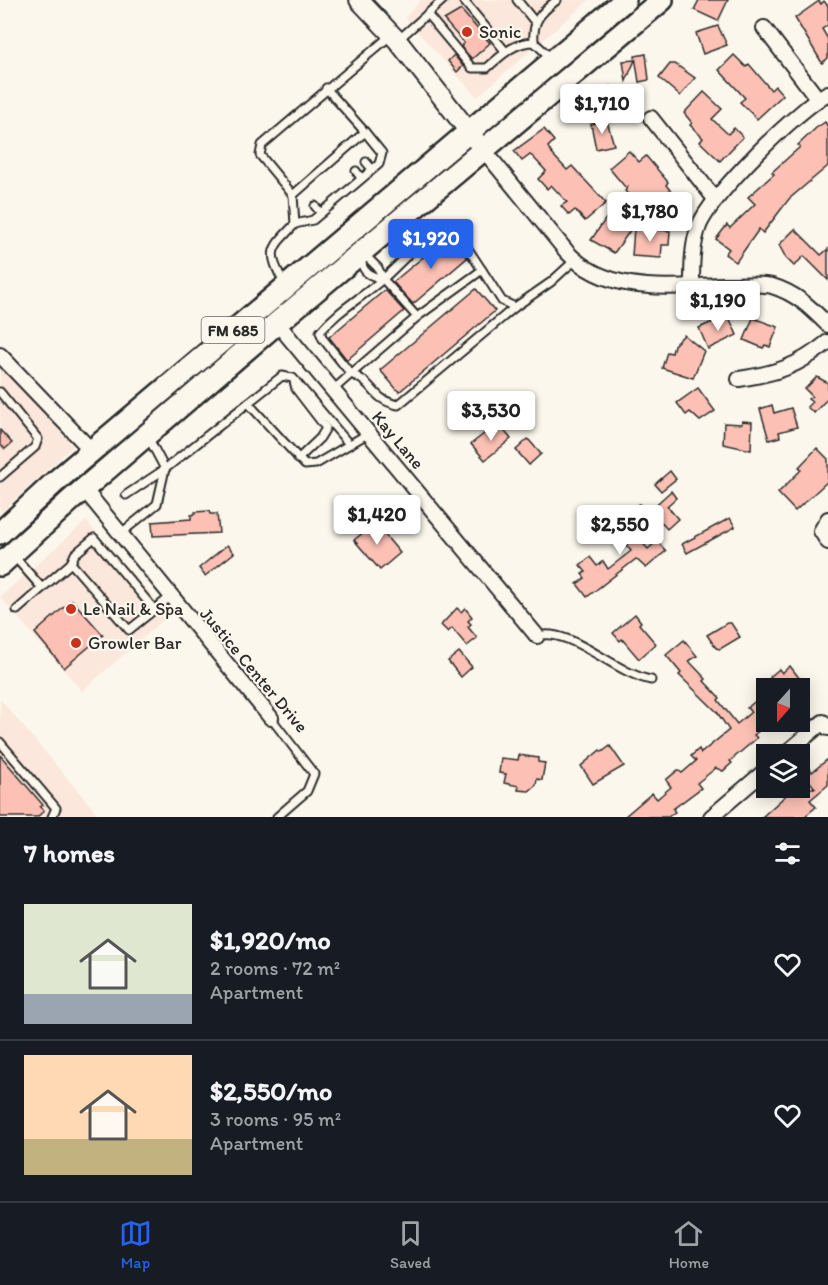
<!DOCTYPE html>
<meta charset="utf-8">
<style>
:root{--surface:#171b24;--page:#20242c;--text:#f1f3f6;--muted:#9ea1a6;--line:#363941;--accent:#2563eb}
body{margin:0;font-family:Itim,sans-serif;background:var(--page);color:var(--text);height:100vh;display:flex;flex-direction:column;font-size:22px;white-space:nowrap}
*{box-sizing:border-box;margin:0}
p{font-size:20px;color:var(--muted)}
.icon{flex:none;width:33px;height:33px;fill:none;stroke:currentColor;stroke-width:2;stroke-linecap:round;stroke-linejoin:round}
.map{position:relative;height:817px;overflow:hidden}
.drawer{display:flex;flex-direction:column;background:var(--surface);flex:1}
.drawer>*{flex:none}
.needle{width:39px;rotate:201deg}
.controls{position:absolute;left:756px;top:678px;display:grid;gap:12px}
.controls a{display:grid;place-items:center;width:54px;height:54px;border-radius:0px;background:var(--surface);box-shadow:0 3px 15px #0003;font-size:30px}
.price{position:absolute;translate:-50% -51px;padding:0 14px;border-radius:6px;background:#fff;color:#222;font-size:20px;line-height:39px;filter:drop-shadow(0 2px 3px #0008)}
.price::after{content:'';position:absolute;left:50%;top:36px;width:18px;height:14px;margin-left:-9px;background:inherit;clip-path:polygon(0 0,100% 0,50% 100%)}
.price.active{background:var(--accent);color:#fff}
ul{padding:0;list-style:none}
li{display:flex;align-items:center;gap:18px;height:150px;padding:0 24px}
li+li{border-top:2px solid var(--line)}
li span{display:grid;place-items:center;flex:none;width:168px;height:120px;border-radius:0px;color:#555}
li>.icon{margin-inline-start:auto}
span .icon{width:72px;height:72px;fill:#fffc;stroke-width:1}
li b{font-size:26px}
h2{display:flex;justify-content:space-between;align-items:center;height:72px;padding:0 24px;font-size:26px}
.tab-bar{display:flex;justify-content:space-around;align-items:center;height:84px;border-top:2px solid var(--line);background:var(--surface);font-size:16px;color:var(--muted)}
.tab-bar a{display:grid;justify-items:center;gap:3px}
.tab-bar .active{color:var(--accent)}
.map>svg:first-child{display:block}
</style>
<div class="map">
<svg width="828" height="817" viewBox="0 0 828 817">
<rect width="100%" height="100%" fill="#fbf7ec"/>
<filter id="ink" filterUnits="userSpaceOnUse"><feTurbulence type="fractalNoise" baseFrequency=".0167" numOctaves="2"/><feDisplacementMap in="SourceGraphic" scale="12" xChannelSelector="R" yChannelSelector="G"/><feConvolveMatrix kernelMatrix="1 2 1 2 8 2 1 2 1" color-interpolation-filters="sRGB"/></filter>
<g filter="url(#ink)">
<g fill="#fbe7db">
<path d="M421 0H589L477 97 405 18Z"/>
<path d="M0 365 73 446 0 513Z"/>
<path d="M86 521 169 615 82 691 0 597Z"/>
<path d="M0 699 100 817H0Z"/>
</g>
<g fill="#fcc1b4" stroke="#2b2b2b" stroke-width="1.5">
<path d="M699 0H728L718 21 694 10Z"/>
<path d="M819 1 821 4 824 1 828 6V25L822 29 828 39V58L822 63 795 18Z"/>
<path d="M461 10 490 43 472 59 461 47 464 43 444 20Z"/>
<path d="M718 26 727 45 703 54 696 33Z"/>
<path d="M646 54 649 80 639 82 635 56Z"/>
<path d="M454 55 463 66 457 72 448 61Z"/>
<path d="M734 55 746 67 749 64 771 90 775 86 783 95 757 119 740 102 745 98 719 70Z"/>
<path d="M635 60 626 81 623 61Z"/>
<path d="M670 64H675L695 78 680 96 659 78Z"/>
<path d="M610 86 621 91 608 113 590 105 597 90 606 94Z"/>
<path d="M704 92 722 109 712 119 728 134 734 128 743 137 720 161 700 142 703 138 690 125 692 123 684 113Z"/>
<path d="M607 121 614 145 596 149 591 124Z"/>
<path d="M825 122 828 127V166L789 199 763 233 759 229 736 262 725 254 729 249 716 239 727 225 730 228 755 204 748 197 774 174 772 172 800 147 798 145 816 128Z"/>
<path d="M544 129 554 141 548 147 552 154 567 170 572 166 606 203 585 221 575 210 569 215 561 206 567 202 551 185 547 189 538 179 546 171 533 157 530 155 522 161 514 151Z"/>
<path d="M629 151 639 162 646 156 668 182 666 185 674 195 650 214 645 207 641 210 625 191 628 186 625 187 609 168Z"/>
<path d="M611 211 622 219 621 221 624 223 620 227 632 228 614 253 591 240Z"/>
<path d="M634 228 670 231 669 245H662L661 258 632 256Z"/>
<path d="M795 229 821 255 828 249V280L804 256 794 266 786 258 779 245Z"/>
<path d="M451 234 467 258 413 304 393 282Z"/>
<path d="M476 289 495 311 399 392 380 370Z"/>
<path d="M385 290 404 311 347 360 329 337Z"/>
<path d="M728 315 737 335 708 349 699 328Z"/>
<path d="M753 318 778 327 770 347 765 345 763 348 744 340Z"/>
<path d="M684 335 704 351 693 378 662 368 667 352 672 353 674 345Z"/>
<path d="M817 377 828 383V398L814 413 807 407 812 402 808 399 812 396 805 389Z"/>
<path d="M698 388 715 411 700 421 690 412 686 415 677 403Z"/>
<path d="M772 405 774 413 791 408 797 427 779 432 780 437 769 440 760 409Z"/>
<path d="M742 421 752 422 751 450 723 444 724 423 742 424Z"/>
<path d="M498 423 511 439 485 460 471 444Z"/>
<path d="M0 430 12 443 5 449 0 444Z"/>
<path d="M528 439 541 454 529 465 516 450Z"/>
<path d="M817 448 828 459V481L795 511 778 493 801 470 799 467Z"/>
<path d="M670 471 676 479 661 491 655 484Z"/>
<path d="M671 491 676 498 667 506 678 519 667 529 650 510Z"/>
<path d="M639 504 646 511 629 528 648 549 657 541 666 551 646 568 636 559 587 597 577 584 585 578 582 574 586 572 580 565 590 557 597 566 603 561 608 569 631 551 626 545 629 542 615 526Z"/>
<path d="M209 511 210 514H217L219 533 153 536 152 522 191 519V515L195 514V512Z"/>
<path d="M730 518 735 527 687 553 682 544Z"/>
<path d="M375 523 400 553 380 570 354 540Z"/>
<path d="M227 545 234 553 205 576 199 568Z"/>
<path d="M72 600 103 635 64 668 35 633Z"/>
<path d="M457 608 461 612 465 608 472 617 468 621 471 624 468 627 477 638 467 646 452 628 448 632 441 625Z"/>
<path d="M635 614 641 622 639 624 656 644 639 659 622 639 620 641 613 633Z"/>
<path d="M727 623H731L740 637 720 649 716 648 707 635Z"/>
<path d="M684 640 697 656 689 661 706 679 704 681 720 698 718 700 737 724 751 712 747 708 762 696 766 703V725L754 735 757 738 730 761 732 763 723 771 716 768 697 783 701 788 673 809 675 812 668 817H624L652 793 657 799 671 787 666 780 678 770 682 773 696 761 691 756 699 749 701 753 729 730 717 712 679 675 681 673 666 655Z"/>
<path d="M459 652 472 667 461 677 448 661Z"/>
<path d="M790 666 803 683 796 688H779L770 677 779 669 782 673Z"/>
<path d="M610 746 624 766 593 784 581 766 600 750 602 752Z"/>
<path d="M0 755 43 805 40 807 44 811 37 817H0Z"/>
<path d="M519 755 538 758V762L545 763 542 780 537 779 536 785 529 791 518 790 519 786 504 783 506 774 499 773 501 758 518 760Z"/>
<path d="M828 759V785L810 800 816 807 804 817H762L794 788H815L802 772 809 767 812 772Z"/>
</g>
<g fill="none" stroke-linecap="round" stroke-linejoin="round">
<g stroke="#2b2b2b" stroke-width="11">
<g id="lane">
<path d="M463 0 506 52"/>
<path d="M517 0 535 22"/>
<path d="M427 14 472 68H487C502 55 514 42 534 42L551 58"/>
<path d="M398 40 443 0"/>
<path d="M534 42C532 21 541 12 557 0"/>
<path d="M366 162 372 169"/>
<path d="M356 171 361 178"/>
<path d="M293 195 365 132 326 88"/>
<path d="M315 206 321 213"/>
<path d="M295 224 313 220 379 164 382 153 365 132"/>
<path d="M362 259C361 273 371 276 383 279"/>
<path d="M363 259 368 258 378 268 383 279 417 317 482 270 502 301 515 307 551 282 575 260"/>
<path d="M284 283C267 251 270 250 295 224L293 195 260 155 262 145 390 36"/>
<path d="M417 317 351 374C376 383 370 399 398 405L515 307"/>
<path d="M294 381 296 389 326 428 320 438 298 459"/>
<path d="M333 390 351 374 323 339 320 332C338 310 363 297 384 278 404 260 420 240 443 226L455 229 482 270"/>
<path d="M0 392 38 439 35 447 0 477"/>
<path d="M248 403 305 465 316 464 369 433"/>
<path d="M126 495 165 469 282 376 293 378 349 444"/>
<path d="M120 534 157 504 165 469 148 437"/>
<path d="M13 555 42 588 71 563 129 630 170 597"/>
<path d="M71 563 75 554 94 538 154 609"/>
<path d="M17 610 42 588"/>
<path d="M537 636C570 626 614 673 651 680"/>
<path d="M271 718 314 774 307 791 277 817"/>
<path d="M0 742 56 808 52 817"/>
</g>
</g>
<g stroke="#2b2b2b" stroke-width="18">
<g id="street">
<path d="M764 28 818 99"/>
<path d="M651 118 715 199"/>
<path d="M483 149 567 252C608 296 672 286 727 285 741 285 758 283 772 286 796 293 811 308 828 325"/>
<path d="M692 286C692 266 692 245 699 226 712 194 797 110 828 93"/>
<path d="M277 323 537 636"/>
<path d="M0 355 92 451"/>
<path d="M739 379C777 373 797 367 828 342"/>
<path d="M84 489 271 718"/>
<path d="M828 519 821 531 828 542"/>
<path d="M785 754 823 722 828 728"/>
<path d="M711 817 766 770"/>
</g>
</g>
<g stroke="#2b2b2b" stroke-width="22">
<path id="secondary" d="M359 0 397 40 478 143"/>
</g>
<g stroke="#2b2b2b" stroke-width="26">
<g id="primary">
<path d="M0 533 55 482 625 0"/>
<path d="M0 565 71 500 277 323 662 0"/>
</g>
</g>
<use href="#lane" stroke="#fbf7ec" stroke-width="7"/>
<use href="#street" stroke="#fbf7ec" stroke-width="14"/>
<use href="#secondary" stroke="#fbf7ec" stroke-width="18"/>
<use href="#primary" stroke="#fbf7ec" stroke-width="21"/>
</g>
</g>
<g fill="#c8321e" stroke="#fbf7ec" stroke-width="2">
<circle cx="467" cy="32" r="6"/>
<circle cx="71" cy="609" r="6"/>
<circle cx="76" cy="643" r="6"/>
</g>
<g text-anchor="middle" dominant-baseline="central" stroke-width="4.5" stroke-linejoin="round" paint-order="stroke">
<rect fill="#fbf7ec" stroke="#696865" stroke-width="1.5" x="201.5" y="317" width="63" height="26" rx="4.5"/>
<g font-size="16" font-weight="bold" fill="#2b2b2b">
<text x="233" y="330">FM 685</text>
</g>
<g font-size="18" fill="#2b2b2b" stroke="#fbf7ec" text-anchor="start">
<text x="479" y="32">Sonic</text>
<text x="83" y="609">Le Nail &amp; Spa</text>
<text x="88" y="643">Growler Bar</text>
</g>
<g font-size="18" fill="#2b2b2b" stroke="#fbf7ec">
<text transform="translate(398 440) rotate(50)">Kay Lane</text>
<text transform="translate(254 670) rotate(50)">Justice Center Drive</text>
</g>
</g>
</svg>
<div class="controls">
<a><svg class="needle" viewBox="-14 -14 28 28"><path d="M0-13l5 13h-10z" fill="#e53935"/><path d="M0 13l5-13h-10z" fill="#9ea1a6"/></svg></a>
<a><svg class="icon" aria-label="layers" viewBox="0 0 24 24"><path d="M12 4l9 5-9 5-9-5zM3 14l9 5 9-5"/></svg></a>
</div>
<b class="price" style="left:602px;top:135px">$1,710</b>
<b class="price" style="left:650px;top:243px">$1,780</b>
<b class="price active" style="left:431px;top:270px">$1,920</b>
<b class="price" style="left:718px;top:332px">$1,190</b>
<b class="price" style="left:491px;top:442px">$3,530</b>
<b class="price" style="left:377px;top:546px">$1,420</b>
<b class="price" style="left:620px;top:556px">$2,550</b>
</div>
<section class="drawer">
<h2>7 homes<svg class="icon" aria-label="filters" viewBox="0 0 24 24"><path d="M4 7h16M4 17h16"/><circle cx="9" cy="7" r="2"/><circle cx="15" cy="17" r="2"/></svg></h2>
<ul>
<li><span style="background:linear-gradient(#dfe7d0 75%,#9aa5b1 0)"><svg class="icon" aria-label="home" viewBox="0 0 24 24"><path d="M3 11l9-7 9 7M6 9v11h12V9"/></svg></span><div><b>$1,920/mo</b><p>2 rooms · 72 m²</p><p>Apartment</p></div><svg class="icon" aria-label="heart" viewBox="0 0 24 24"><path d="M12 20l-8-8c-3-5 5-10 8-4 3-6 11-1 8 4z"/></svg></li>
<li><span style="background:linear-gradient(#ffd9b3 70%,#c2b280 0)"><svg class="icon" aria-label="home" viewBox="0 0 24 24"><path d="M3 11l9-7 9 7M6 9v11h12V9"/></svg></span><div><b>$2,550/mo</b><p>3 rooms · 95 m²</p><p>Apartment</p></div><svg class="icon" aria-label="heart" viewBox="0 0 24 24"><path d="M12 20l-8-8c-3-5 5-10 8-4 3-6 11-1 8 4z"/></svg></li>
</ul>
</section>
<nav class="tab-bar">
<a class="active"><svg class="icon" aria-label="map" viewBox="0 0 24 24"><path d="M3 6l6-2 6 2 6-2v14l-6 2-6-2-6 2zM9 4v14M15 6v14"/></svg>Map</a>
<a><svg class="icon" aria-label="saved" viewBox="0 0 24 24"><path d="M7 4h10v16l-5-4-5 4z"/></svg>Saved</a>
<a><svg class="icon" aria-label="home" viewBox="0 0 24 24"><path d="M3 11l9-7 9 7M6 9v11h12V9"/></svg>Home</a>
</nav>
